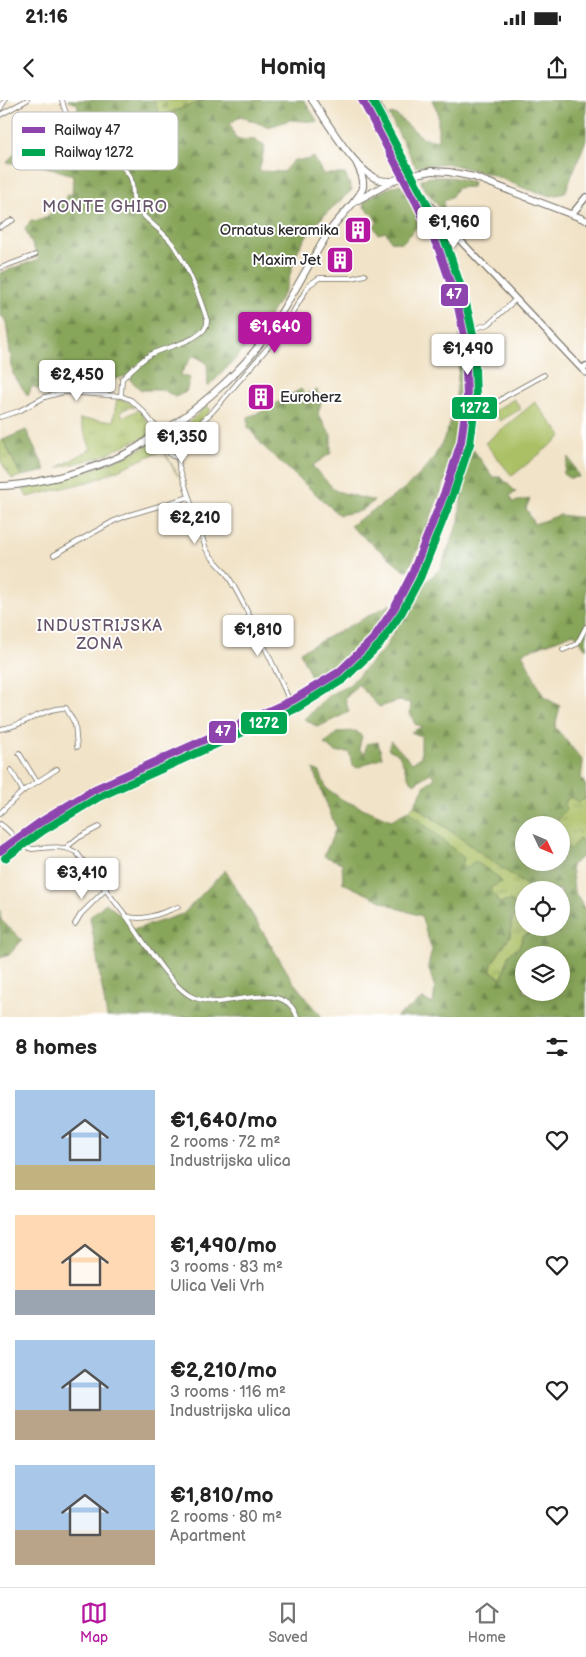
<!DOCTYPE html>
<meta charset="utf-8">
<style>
:root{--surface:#fff;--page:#f6f6f6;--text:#222;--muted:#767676;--line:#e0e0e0;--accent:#b5179e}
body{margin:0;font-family:"Balsamiq Sans",sans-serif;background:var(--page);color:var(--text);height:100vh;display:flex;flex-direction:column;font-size:19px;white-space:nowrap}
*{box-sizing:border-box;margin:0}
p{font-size:16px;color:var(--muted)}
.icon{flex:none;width:28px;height:28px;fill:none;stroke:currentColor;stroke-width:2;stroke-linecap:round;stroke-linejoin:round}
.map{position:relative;height:917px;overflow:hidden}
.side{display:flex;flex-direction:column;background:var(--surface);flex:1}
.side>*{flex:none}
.needle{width:32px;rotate:134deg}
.controls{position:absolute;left:515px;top:716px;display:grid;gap:10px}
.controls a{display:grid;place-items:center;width:55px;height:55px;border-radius:50%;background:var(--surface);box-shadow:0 2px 12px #0003;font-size:25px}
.price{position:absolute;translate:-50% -42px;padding:0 11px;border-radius:5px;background:#fff;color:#222;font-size:16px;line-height:32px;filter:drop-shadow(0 1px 2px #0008)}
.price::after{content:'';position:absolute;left:50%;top:30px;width:15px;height:11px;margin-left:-8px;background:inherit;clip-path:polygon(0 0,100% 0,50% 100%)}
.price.on{background:var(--accent);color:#fff}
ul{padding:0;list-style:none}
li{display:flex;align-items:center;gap:15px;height:125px;padding:0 15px}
li span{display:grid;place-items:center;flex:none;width:140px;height:100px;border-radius:0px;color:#555}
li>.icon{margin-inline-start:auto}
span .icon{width:60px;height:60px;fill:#fffc;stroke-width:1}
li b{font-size:21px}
h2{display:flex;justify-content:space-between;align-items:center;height:60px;padding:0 15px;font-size:21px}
.status{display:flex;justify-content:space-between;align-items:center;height:35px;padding:0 25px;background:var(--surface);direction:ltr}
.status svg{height:14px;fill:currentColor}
header{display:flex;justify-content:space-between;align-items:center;height:65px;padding:0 15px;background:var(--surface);font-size:22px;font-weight:700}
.menu{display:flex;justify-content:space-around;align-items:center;height:70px;border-top:1px solid var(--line);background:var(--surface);font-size:14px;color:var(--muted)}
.menu a{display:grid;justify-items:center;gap:2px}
.menu .on{color:var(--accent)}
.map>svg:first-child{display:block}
</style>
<div class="status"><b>21:16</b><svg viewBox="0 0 49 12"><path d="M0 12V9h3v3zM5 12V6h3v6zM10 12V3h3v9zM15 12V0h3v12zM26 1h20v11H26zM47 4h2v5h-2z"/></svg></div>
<header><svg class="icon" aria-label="back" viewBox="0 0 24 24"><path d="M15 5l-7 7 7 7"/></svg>Homiq<svg class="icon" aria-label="share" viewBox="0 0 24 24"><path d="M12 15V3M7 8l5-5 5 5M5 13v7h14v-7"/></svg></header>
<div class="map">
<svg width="586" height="917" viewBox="0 0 586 917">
<defs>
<pattern id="grass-tufts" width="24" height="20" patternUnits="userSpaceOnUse" patternTransform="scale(1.25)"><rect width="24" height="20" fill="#abc065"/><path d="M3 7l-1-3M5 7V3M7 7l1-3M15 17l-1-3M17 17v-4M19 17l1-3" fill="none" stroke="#8b9c53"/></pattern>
<pattern id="forest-firs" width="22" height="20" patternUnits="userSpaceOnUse" patternTransform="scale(1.25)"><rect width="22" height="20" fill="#88a65a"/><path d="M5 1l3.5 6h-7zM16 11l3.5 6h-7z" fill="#6f874b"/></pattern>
<pattern id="cemetery-stones" width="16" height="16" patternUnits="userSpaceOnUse" patternTransform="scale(1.25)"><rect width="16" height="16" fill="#abc065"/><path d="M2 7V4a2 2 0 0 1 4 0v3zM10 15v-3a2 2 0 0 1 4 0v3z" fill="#8b9c53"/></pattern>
</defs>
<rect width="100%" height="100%" fill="#fff"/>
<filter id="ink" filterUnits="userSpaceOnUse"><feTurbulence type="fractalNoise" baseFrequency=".02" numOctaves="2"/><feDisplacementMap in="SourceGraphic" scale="10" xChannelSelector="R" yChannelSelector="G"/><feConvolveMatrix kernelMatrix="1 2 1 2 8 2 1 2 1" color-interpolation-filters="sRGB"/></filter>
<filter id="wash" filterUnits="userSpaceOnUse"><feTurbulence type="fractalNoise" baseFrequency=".0096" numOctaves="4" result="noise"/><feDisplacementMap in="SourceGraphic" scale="20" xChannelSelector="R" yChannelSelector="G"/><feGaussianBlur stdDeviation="1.12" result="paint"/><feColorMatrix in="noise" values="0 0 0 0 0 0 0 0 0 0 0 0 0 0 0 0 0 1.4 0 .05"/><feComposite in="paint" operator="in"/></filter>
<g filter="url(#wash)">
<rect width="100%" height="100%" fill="#f1e3c7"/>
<g fill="url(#grass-tufts)" stroke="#6b7648">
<path d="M117 299 130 303 135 307 132 308 130 307 121 311 123 317 139 310 152 328V331L146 337 127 344 101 357 57 368 91 349 79 319 113 321Z"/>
<path d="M207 306 211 310 189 332 182 343 174 344 170 337 172 333 188 323Z"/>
<path d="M3 340 21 376 12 379 0 360V341Z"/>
<path d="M155 342 160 344 178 376 164 352 161 351 95 380 27 397 23 389C70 379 113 364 155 342Z"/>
<path d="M571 697 585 699 586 697V744L579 740 569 750 561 737V725H556L564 702Z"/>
<path d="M414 705 533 790H524V828H540L523 836 520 846 509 854 502 879 491 871 492 863 510 836 512 818 521 813 518 807 510 801 499 804 490 788 466 768 408 711Z"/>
</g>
<g fill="url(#forest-firs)" stroke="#5a6842" fill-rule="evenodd">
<path d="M68 0H154L161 16 205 0H304L318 22 290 20 268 27 240 16 230 24 236 39 255 40 265 46 259 71 283 72 294 60H307L314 57 323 74H345L352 90C334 106 314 123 302 143 292 159 291 178 283 194 264 228 236 260 208 287L207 263 193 255 180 275 190 278 186 292 175 297 164 290H141L126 276 72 290 64 289 47 294 32 286 28 296 13 274 6 222 4 218 0 215V173L39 159 25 129 31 120C45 123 54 111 58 100H65L67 94 72 95 73 75 30 62 7 63C20 42 45 35 62 18L77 22 78 4 68 1Z"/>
<path d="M432 0H586V40L565 93 552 96 526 89 493 75 446 63 416 67 389 15 395 14 423 38 438 41V12Z"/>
<path d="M430 77H451L473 82 472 87 457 88 452 96 444 101 443 112 422 85 421 79Z"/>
<path d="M400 84C405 93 419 114 417 124 415 131 407 138 402 143L391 141 386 132 378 134 374 126 377 122 373 115 364 107V101L377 93Z"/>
<path d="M460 234 464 258 463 315 455 356 418 449 407 472 350 426C374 409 403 393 423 371 457 334 459 282 460 234Z"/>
<path d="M301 289 305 295 317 290 321 302 318 314 331 335V353L312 366 336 391 374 401 361 411 339 415 264 347 248 327V317L261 312Z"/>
<path d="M26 330 46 371 21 376 3 340Z"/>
<path d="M470 345 493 377H501L516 392 510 395 513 402 530 399 526 408 534 424 560 415 586 418V549L574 533 522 553 544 597 560 606 555 627 583 661 581 678 586 686 585 699 578 702 570 697 564 702 566 710 559 717 556 725H524V762H561V737L569 750 579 739 586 744C586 756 580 759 571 765L574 791 586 811V917H396L423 899 433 904 435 888 428 866 432 850 421 816 397 808 343 783 342 763 324 756 336 728 313 669 320 672 326 688 343 700 391 720 408 711 464 758 462 765 466 768 475 761 498 777 501 782 490 788 499 803 510 801 518 807 521 813 512 818 510 836 492 863 491 871 502 879 509 854 520 846 523 836 540 828H561V790H533L414 705 425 685 435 678 430 673 414 684 409 679 399 654 388 649 391 641 412 663 421 657V636L411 632 422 627 415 624 410 613 411 603 399 601 379 607 358 584 345 599 349 612 318 627 304 619 329 595 349 585 385 548 417 490 440 469 459 421 462 386ZM524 855H561V892H524Z"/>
<path d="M569 357 579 377 569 378 563 374Z"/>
<path d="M391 504C369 541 351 561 314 583L300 552Z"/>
<path d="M356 631 362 636 359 649 365 654 366 644 378 642 382 657 357 668 352 664 349 652H336L324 644 338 632Z"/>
<path d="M225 770 294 883 322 917H107L90 817 106 803 124 818 133 830 183 814Z"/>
<path d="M0 810 1 820 22 840 9 855 0 858Z"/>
</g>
<path fill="url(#cemetery-stones)" stroke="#6b7648" d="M154 0H205L160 16Z"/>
<g fill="#abc065" stroke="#6b7648">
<path d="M514 299 521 309 500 321 494 311Z"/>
<path d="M535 302 562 336 512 376 485 343Z"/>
</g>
</g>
<g filter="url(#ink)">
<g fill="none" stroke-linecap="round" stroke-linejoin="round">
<g stroke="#706b62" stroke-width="5.5">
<g id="minor">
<path d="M62 0C66 18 77 37 93 47 106 55 120 62 129 75 136 84 129 98 137 108 146 121 162 130 172 143 187 164 199 195 207 220 210 239 165 247 151 254 140 261 131 270 122 279L121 296"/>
<path d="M0 9 5 0"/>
<path d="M0 15 27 0"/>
<path d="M0 127 13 120"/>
<path d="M0 168 35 155"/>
<path d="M472 223C479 258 479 293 473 328"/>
<path d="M473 229 489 224 516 199"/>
<path d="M476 310H482L491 307 506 296 544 275"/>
<path d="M0 317 19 311 45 297 64 292 121 296 131 300 144 312 153 324 154 332"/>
<path d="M153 324 160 328"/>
<path d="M159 341 172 356 177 357 179 354C177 347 168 345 166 336"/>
<path d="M179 354 194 329 213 311 270 245 283 229 309 185 319 178H352L365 175"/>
<path d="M178 355 179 366 206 449C212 460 222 466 228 476 251 515 269 556 288 597"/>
<path d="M54 455 114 421 129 415 189 397"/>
<path d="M563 550 577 544 586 527"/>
<path d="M0 629C23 627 42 608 66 608L75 624 77 647"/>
<path d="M19 653 37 682"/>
<path d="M11 670 23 691"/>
<path d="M0 713 23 691 57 669"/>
<path d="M0 724C12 731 18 746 32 749 47 748 65 744 77 753L126 816C144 822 161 813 178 807"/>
<path d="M67 747 78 738 99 727"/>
<path d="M126 816C141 837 172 890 195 898 201 900 211 902 218 902 242 900 287 884 297 917"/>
<path d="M75 824 81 814 106 789"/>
</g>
</g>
<g stroke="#706b62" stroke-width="7">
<path id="tertiary" d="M582 269 586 273"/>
</g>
<g stroke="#706b62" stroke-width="8">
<g id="secondary">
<path d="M375 0C394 40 412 82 439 118L582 269 586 266"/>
<path d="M572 114 586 97"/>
</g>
</g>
<g stroke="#706b62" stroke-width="8">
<g id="primary">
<path d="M312 0C327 21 354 69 377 79 381 81 388 81 393 81"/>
<path d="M432 71 449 72 474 77 586 120"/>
<path d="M358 100 391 82"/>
<circle cx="160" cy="334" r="6"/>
<path d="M166 334 169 328C204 303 238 275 263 240 289 205 307 165 331 129 337 120 362 96 363 87 364 78 360 71 356 62"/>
<path d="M0 386C37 386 131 362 154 333"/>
</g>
</g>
<use href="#minor" stroke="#fff" stroke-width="4"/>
<use href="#tertiary" stroke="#fff" stroke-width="5"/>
<use href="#secondary" stroke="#fff" stroke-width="5.5"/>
<use href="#primary" stroke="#fff" stroke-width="6"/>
<g stroke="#706b62" stroke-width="8" stroke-linecap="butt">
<path id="primary-bridge" d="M394 80 412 75 432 71"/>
</g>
<use href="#primary-bridge" stroke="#fff" stroke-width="6"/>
<g stroke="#fff" stroke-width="11">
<path id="rail-1" d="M0 751 39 723 95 689 293 600 339 572 373 539 395 507 412 474 446 389 461 342 467 297 465 240 457 202 439 150 417 104 362 0"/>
</g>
<g stroke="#fff" stroke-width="11">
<path id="rail-2" d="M5 758 44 730 99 697 297 608 344 579 380 544 402 512 420 478 454 392 470 344 476 297 474 239 465 199 447 146 425 100 372 0"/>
</g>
<use href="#rail-1" stroke="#8e44ad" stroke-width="8"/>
<use href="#rail-2" stroke="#00a651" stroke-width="8"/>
</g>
</g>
<defs>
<g id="building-square" transform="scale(1.4375)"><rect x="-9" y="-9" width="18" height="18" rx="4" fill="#b5179e" stroke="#fff"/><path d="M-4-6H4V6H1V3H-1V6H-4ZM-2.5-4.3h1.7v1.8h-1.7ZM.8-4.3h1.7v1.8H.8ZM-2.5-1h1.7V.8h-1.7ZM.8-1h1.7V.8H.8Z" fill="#fff"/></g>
</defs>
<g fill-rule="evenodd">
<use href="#building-square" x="358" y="130"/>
<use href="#building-square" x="340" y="160"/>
<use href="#building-square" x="261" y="297"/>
</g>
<g text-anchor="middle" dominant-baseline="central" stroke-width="4" stroke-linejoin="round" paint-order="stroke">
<g font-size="15" fill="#2b2b2b" stroke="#fff" text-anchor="end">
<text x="339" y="130">Ornatus keramika</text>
<text x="321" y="160">Maxim Jet</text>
<text x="280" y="297" text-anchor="start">Euroherz</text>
</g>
<g font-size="16" letter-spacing="1" fill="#665468" stroke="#fff">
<text x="105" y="107">MONTE GHIRO</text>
<text x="100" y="526">INDUSTRIJSKA<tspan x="100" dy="18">ZONA</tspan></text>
</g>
</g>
<rect x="12" y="12" width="166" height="58" rx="8" fill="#fff" stroke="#bfbfbf" stroke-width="1"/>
<rect x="22" y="27" width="23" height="6" fill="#8e44ad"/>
<rect x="22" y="49" width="23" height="7" fill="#00a651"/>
<g font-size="14" fill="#2b2b2b">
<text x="54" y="35">Railway 47</text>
<text x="54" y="57">Railway 1272</text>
</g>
<g stroke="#fff" stroke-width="2">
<rect x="440" y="183" width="29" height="24" rx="5" fill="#8e44ad"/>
<rect x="451" y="296" width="47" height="24" rx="5" fill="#00a651"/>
<rect x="240" y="611" width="48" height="24" rx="5" fill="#00a651"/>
<rect x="208" y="620" width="29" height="24" rx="5" fill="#8e44ad"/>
</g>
<g font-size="14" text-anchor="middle" font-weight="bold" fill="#fff">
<text x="454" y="199">47</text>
<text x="475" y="313">1272</text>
<text x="264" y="628">1272</text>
<text x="223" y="636">47</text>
</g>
</svg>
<div class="controls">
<a><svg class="needle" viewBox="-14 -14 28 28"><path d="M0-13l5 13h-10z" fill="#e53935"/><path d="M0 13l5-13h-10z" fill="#767676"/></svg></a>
<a><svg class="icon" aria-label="locate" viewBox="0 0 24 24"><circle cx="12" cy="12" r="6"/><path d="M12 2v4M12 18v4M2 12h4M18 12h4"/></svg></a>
<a><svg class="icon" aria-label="layers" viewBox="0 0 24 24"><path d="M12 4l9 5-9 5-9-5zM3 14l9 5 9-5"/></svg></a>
</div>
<b class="price" style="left:454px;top:149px">€1,960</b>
<b class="price on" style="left:275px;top:254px">€1,640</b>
<b class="price" style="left:468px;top:276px">€1,490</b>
<b class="price" style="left:77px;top:302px">€2,450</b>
<b class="price" style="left:182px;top:364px">€1,350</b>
<b class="price" style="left:195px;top:445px">€2,210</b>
<b class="price" style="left:258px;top:557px">€1,810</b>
<b class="price" style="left:82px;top:800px">€3,410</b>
</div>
<section class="side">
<h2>8 homes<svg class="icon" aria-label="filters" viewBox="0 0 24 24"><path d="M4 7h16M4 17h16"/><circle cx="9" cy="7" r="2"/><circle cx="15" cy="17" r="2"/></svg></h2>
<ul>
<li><span style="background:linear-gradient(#a9c7e8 75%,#c2b280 0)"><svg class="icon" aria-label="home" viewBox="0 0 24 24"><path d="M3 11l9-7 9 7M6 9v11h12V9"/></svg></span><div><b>€1,640/mo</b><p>2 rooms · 72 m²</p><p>Industrijska ulica</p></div><svg class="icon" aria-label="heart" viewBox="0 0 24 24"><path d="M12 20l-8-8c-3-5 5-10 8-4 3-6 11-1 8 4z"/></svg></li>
<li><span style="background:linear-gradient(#ffd9b3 75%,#9aa5b1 0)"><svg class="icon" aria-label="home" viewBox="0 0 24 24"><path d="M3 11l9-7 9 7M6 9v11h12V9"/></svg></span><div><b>€1,490/mo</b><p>3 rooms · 83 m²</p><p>Ulica Veli Vrh</p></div><svg class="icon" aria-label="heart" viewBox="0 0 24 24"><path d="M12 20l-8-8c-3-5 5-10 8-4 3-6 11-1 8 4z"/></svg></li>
<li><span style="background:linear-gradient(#a9c7e8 70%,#b9a48a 0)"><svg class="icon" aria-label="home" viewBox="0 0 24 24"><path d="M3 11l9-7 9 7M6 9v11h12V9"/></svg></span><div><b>€2,210/mo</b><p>3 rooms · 116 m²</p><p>Industrijska ulica</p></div><svg class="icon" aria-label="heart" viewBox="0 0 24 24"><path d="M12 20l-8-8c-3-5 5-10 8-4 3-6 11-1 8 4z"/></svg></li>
<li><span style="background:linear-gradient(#a9c7e8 65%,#b9a48a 0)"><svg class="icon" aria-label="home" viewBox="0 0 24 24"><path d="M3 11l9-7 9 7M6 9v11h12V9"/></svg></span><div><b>€1,810/mo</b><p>2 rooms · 80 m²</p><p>Apartment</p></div><svg class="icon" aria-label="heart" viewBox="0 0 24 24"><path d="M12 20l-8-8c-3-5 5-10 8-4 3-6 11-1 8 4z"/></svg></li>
</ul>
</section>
<nav class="menu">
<a class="on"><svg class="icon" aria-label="map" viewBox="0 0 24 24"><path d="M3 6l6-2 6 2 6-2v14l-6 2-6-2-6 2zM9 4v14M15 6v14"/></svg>Map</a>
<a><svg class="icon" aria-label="saved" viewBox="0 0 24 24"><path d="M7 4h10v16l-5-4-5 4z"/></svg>Saved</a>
<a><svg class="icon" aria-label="home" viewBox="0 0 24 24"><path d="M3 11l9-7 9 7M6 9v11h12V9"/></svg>Home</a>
</nav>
